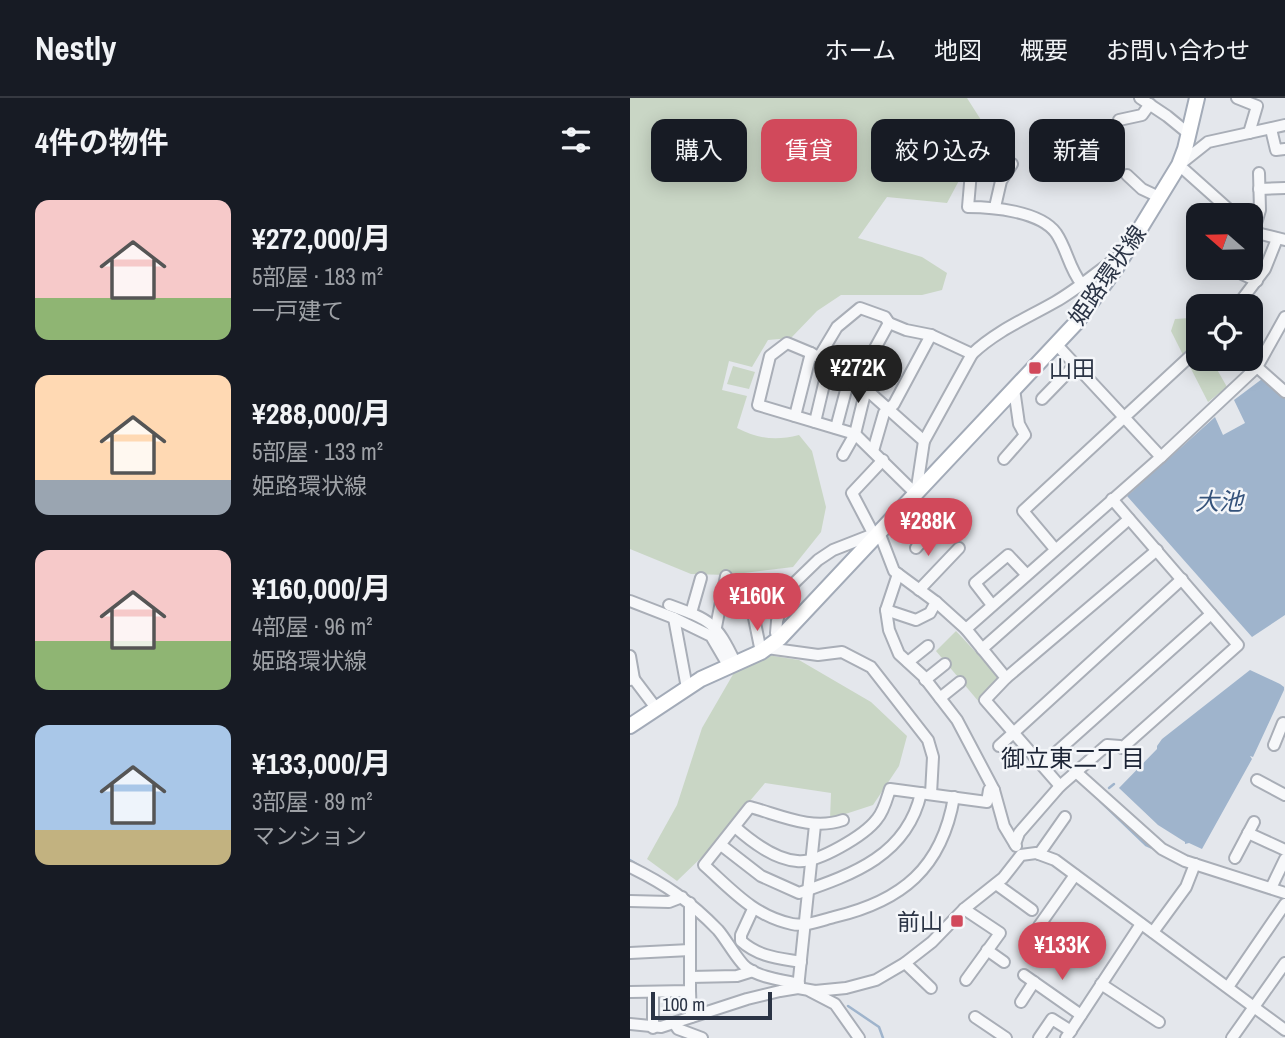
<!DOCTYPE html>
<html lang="ja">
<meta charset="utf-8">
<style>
:root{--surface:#171b24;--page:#242831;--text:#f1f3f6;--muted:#9ea1a6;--line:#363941;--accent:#d1495b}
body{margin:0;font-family:"Archivo Narrow","Noto Sans JP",sans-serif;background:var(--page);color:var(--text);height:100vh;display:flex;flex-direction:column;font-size:26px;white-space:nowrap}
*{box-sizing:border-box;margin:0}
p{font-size:23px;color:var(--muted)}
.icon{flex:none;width:38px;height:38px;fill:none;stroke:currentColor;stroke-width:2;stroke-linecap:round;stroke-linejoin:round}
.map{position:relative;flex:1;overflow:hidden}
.sheet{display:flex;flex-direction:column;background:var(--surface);width:630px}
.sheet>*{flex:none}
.banner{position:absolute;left:21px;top:21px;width:528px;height:63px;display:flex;gap:14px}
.needle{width:46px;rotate:290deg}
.buttons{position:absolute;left:556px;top:105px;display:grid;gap:14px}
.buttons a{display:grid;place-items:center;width:77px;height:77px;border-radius:14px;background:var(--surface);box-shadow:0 4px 18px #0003;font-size:35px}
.scale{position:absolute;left:21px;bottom:18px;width:121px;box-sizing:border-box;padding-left:7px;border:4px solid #2b3445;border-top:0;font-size:19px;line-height:24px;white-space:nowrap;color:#2b3445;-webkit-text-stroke:5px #f4f6f9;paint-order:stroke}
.price{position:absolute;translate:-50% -60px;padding:0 16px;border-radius:24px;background:var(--accent);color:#fff;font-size:23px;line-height:46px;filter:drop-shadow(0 2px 4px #0008)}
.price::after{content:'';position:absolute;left:50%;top:42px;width:21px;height:16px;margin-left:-10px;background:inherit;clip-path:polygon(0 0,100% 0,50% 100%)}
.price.active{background:#222;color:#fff}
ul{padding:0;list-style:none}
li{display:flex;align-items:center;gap:21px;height:175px;padding:0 35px}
li span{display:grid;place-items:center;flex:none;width:196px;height:140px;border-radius:14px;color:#555}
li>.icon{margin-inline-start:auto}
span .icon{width:84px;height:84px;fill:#fffc;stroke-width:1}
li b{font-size:30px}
h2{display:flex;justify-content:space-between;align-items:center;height:84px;padding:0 35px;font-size:30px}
.chip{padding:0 24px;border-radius:14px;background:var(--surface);box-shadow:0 4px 18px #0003;font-size:24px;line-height:63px}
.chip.active{background:var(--accent);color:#fff}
header{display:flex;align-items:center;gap:42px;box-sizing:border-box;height:98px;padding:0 35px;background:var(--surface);border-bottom:2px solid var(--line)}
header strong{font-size:33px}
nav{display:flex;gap:38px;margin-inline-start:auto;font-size:24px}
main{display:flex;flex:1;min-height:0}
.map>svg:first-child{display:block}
</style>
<header>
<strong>Nestly</strong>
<nav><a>ホーム</a><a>地図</a><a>概要</a><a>お問い合わせ</a></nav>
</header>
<main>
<section class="sheet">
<h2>4件の物件<svg class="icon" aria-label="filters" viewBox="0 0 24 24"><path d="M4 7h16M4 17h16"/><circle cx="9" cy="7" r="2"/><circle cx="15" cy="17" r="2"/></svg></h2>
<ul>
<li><span style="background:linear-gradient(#f6c9c9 70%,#8fb573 0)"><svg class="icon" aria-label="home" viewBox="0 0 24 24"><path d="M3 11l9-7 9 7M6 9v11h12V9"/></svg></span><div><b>¥272,000/月</b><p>5部屋 · 183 m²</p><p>一戸建て</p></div></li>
<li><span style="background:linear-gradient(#ffd9b3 75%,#9aa5b1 0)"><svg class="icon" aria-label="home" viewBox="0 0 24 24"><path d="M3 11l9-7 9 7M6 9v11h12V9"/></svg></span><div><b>¥288,000/月</b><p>5部屋 · 133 m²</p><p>姫路環状線</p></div></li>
<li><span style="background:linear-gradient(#f6c9c9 65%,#8fb573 0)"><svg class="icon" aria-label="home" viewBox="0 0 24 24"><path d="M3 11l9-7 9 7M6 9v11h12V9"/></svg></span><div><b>¥160,000/月</b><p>4部屋 · 96 m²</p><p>姫路環状線</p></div></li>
<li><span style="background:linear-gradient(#a9c7e8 75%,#c2b280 0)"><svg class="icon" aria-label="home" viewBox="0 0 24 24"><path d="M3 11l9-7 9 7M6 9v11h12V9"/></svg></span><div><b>¥133,000/月</b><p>3部屋 · 89 m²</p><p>マンション</p></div></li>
</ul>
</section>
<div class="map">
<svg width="655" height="940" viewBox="0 0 655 940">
<rect width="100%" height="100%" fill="#e4e7ec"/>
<g fill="#c9d6c5">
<path d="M0 0H337L351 22 332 77 317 105 257 99 228 140 292 159 317 175 312 192 292 197H211L187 213 161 240 138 242 122 269 99 263 92 292 117 298 107 330C128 341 146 343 169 337L182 353 196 409 191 434 163 469 98 477 61 476 0 451Z"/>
<path d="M560 220 569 237V247L554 259 541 233 545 221Z"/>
<path d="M569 256V261H581L597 289 578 304 558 265Z"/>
<path d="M103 268 125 274 119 291 97 286Z"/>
<path d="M326 533 369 579 368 585 349 604 306 553Z"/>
<path d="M130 556 169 562 241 604 277 638 269 668 243 707 200 721 201 695 135 685 75 756 47 783 17 761 47 707 72 630 105 573Z"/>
</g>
<g fill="#9fb4cc">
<path d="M632 281 655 301V517L622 539 497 398 585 319 593 337 615 325 604 302Z"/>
<path d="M620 572 650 586 654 589V592L623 659 620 658 622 661 572 751 559 745 555 746V744L528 727 489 690 527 651V648L532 641Z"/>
</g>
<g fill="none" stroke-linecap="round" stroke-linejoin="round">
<g stroke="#9fb4cc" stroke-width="2.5">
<path d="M479 690 484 686"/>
<path d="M470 703 516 747 525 751"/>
<path d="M0 762 51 793"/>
<path d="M138 874 152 877"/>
<path d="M218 908 249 929 253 940"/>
</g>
<g stroke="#a9aeb7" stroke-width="14">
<g id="minor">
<path d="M510 0 537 18 559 36"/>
<path d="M607 0 627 8 619 35"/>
<path d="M489 22 512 17 520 6"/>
<path d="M641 31 646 52 655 51"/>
<path d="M341 74 338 109C362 109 410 113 426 135 437 151 439 170 451 185"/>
<path d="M497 77 512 91 529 99"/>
<path d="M629 91 655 90"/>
<path d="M365 109 371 83 382 66"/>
<path d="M605 117 549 67 578 44 655 27"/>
<path d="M621 130 631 136 655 142"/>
<path d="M624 132 630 112 629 75"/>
<path d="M599 170 627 183"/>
<path d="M607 208 635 171 647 141"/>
<path d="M157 245 181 255 220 277 294 343 286 396 225 336 128 307 140 258Z"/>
<path d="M426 246 531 359"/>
<path d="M342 256C366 233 397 220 425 204 448 191 469 172 491 157"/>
<path d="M189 259 207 229 230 210 255 219 259 225 276 232 301 237 342 256 294 343"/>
<path d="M618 261 655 294"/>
<path d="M227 283 259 225"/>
<path d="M412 301 445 267"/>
<path d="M165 318 181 255"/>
<path d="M185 324 199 265"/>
<path d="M206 330 220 277"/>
<path d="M243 353 254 315 264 306 301 237"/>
<path d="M213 357 225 336 236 291"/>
<path d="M374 361 395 337 389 326 384 291"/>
<path d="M268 416 297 437 286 450"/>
<path d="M244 437 222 395 253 362"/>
<path d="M425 451 393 413 569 250"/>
<path d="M268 476 256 512 259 532 269 556 293 578 327 622 364 692 374 728 386 748"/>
<path d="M289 492 329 450"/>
<path d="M0 503 44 520 81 538 98 567"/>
<path d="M39 507C80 522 86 524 105 564"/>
<path d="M362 507 345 485 378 457 396 476"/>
<path d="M256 512 286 522 300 515 306 504"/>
<path d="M61 515 71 480"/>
<path d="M44 520 57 590"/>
<path d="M86 529 96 478"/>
<path d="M336 531 531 359 627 269 655 219"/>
<path d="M150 540 146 535 147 523 157 492 188 462 203 452 249 434 264 473 306 504 336 531 376 580 355 602 430 688"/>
<path d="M137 550 188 557 212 554 241 569 298 642 303 659 301 696"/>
<path d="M352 551 499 421"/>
<path d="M131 554 122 510 132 482"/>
<path d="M0 558 4 581"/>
<path d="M278 564 298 548"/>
<path d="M376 580 527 452"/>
<path d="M0 582 4 581 26 610"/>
<path d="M295 582 315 566"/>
<path d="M310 600 330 584"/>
<path d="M644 647 653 625"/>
<path d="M369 648 552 481"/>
<path d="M412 667 581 516"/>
<path d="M446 674 532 751 555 763 655 795"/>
<path d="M627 682 655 697"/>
<path d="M213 722C182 733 150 717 120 709L74 767C102 792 124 818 162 826 175 829 192 822 204 819 272 803 312 770 324 699"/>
<path d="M105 729C122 744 144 761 167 763 187 766 235 737 247 721 254 713 257 700 260 691L357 704 359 692H364"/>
<path d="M618 735 655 752"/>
<path d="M385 746 389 735 430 688 477 647 490 648 492 650 608 547 482 401"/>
<path d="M91 747 131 778 169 795C224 776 277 757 291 695"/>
<path d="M409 756 435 719"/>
<path d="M605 760 624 724"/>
<path d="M0 769C35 786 60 803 88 832 96 841 109 865 117 870 131 880 152 882 169 886"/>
<path d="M366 786 402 812"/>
<path d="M641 790 655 761"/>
<path d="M0 803 39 804 52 799"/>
<path d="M123 811 111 837V843C129 859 148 860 171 864"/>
<path d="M334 811 370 835 336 882"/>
<path d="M409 828 445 777"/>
<path d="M523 834 556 789 565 766"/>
<path d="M357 852 374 864"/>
<path d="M0 855 60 852"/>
<path d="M275 865 301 890"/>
<path d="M394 877 451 917"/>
<path d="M60 879 107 878 123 873"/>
<path d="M471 886 529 924"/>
<path d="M598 889 655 806"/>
<path d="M168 890 185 727"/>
<path d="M60 893 61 919"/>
<path d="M180 893 205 906 229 940"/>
<path d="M0 894 60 893V805"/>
<path d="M23 895V930"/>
<path d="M391 904 404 884"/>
<path d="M345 919 376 940"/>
<path d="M44 925 48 931 72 940"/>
<path d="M0 926 31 929 117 901 150 893 168 890 185 893 216 890 246 882 275 865 302 844 334 811 373 780 391 757 406 755 425 762 655 932"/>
<path d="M409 940 422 921 441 933"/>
<path d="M436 940 511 826"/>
<path d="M602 940 655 865"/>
</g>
</g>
<g stroke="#a3abb8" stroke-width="18">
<path id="major" d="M0 628 71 581 131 554 150 540 446 225 486 170 549 67 555 51 567 0"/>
</g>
<use href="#minor" stroke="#f7f8fa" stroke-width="10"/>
<use href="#major" stroke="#fff" stroke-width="14"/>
</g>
<g fill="#d1495b" stroke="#f4f6f9" stroke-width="2.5">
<rect x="398" y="263" width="14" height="14" rx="3.5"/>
<rect x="320" y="816" width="14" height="14" rx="3.5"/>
</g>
<g text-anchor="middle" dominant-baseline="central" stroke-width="5" stroke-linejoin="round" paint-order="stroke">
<g font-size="23" fill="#2b3445" stroke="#f4f6f9">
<text transform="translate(477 177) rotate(-55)">姫路環状線</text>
</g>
<g font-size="23" fill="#2b3445" stroke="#f4f6f9" text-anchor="start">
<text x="419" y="270">山田</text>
<text x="313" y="823" text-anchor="end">前山</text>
</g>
<g font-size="24" font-style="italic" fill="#34527a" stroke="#f4f6f9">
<text x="589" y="403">大池</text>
</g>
<g font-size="24" fill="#1d2536" stroke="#f4f6f9">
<text x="443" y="660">御立東二丁目</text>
</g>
</g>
</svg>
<div class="buttons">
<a><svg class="needle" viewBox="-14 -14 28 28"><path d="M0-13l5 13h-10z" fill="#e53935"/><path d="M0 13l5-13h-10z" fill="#9ea1a6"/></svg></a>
<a><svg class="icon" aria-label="locate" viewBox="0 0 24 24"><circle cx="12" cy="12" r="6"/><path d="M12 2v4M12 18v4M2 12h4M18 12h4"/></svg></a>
</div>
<div class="scale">100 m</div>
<b class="price active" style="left:228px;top:307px">¥272K</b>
<b class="price" style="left:298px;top:460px">¥288K</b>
<b class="price" style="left:127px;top:535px">¥160K</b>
<b class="price" style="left:432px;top:884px">¥133K</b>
<div class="banner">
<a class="chip">購入</a>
<a class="chip active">賃貸</a>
<a class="chip">絞り込み</a>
<a class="chip">新着</a>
</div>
</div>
</main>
